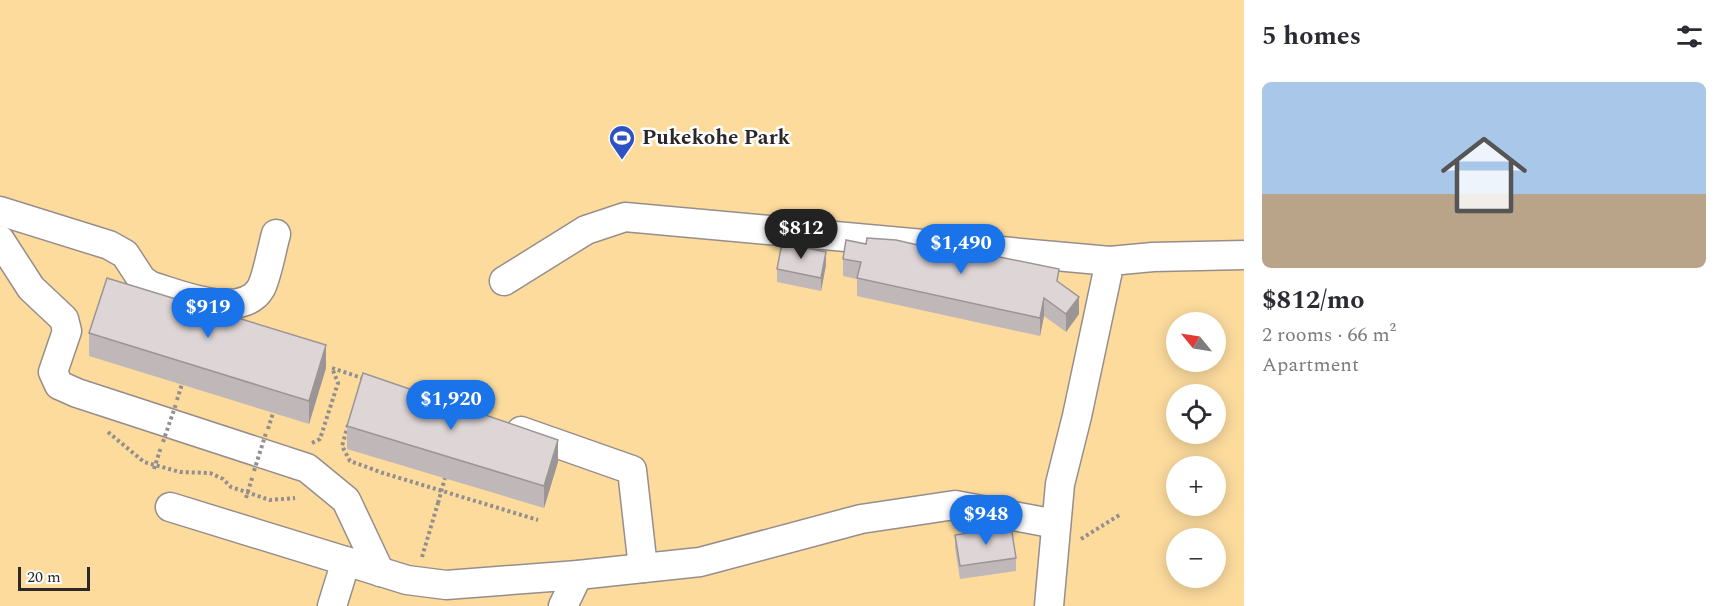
<!DOCTYPE html>
<meta charset="utf-8">
<style>
:root{--surface:#fff;--page:#f2f2f3;--text:#2b2b33;--muted:#7c7c81;--line:#e1e1e2;--accent:#1a73e8}
body{margin:0;font-family:Spectral,serif;background:var(--page);color:var(--text);height:100vh;display:flex;flex-direction:column;font-size:22px;white-space:nowrap}
*{box-sizing:border-box;margin:0}
p{font-size:20px;color:var(--muted)}
.icon{flex:none;width:33px;height:33px;fill:none;stroke:currentColor;stroke-width:2;stroke-linecap:round;stroke-linejoin:round}
.map{position:relative;flex:1;overflow:hidden}
.panel{display:flex;flex-direction:column;background:var(--surface);width:480px}
.panel>*{flex:none}
.needle{width:39px;rotate:300deg}
.controls{position:absolute;left:1166px;top:312px;display:grid;gap:12px}
.controls a{display:grid;place-items:center;width:60px;height:60px;border-radius:50%;background:var(--surface);box-shadow:0 3px 15px #0003;font-size:30px}
.scale{position:absolute;left:18px;bottom:15px;width:72px;box-sizing:border-box;padding-left:6px;border:3px solid #2b2827;border-top:0;font-size:16px;line-height:21px;white-space:nowrap;color:#2b2827;-webkit-text-stroke:4px #fff;paint-order:stroke}
.price{position:absolute;translate:-50% -51px;padding:0 14px;border-radius:21px;background:var(--accent);color:#fff;font-size:20px;line-height:39px;filter:drop-shadow(0 2px 3px #0008)}
.price::after{content:'';position:absolute;left:50%;top:36px;width:18px;height:14px;margin-left:-9px;background:inherit;clip-path:polygon(0 0,100% 0,50% 100%)}
.price.selected{background:#222;color:#fff}
ul{padding:0;list-style:none}
li{display:grid;align-content:center;gap:12px;height:318px;padding:0 18px}
li+li{border-top:2px solid var(--line)}
li span{display:grid;place-items:center;height:186px;border-radius:9px;color:#555}
li>.icon{margin-inline-start:auto}
span .icon{width:108px;height:108px;fill:#fffc;stroke-width:1}
li b{font-size:26px}
h2{display:flex;justify-content:space-between;align-items:center;height:72px;padding:0 18px;font-size:26px}
main{display:flex;flex:1;min-height:0}
.map>svg:first-child{display:block}
</style>
<main>
<div class="map">
<svg width="1244" height="606" viewBox="0 0 1244 606">
<rect width="100%" height="100%" fill="#fff9f8"/>
<path fill="#fcdb9d" fill-rule="evenodd" d="M0 0H1244V606H0ZM1176 322H1215V362H1176ZM1176 394H1215V434H1176ZM1176 466H1215V506H1176ZM1176 538H1215V578H1176Z"/>
<g fill="none" stroke-linecap="round" stroke-linejoin="round">
<g stroke="#978e8c" stroke-width="31">
<g id="minor">
<path d="M0 211 109 245 125 254 142 280 151 286C179 294 242 321 261 288 267 277 272 248 276 234"/>
<path d="M0 240 31 288 64 319 67 331 53 372 59 385 77 393 307 468 346 500 380 572"/>
<path d="M504 281 586 230 625 217 1110 261"/>
<path d="M521 431 632 470 643 568"/>
<path d="M170 507 407 580 446 585 578 575 700 562 861 519 955 505 1056 524"/>
<path d="M332 606 346 561"/>
<path d="M563 606 578 575"/>
<path d="M1049 606 1060 484 1077 416 1110 261 1153 257 1244 255"/>
</g>
</g>
<g stroke="#938f8e" stroke-width="4" stroke-dasharray="3 3" stroke-linecap="butt">
<path d="M177 400 182 384"/>
<path d="M348 425 342 446 350 461 383 473 538 520"/>
<path d="M268 429 273 413"/>
<path d="M108 432 144 462 180 472 210 473 223 479 231 487 270 500 295 498"/>
<path d="M312 443 320 439 338 383 332 368 362 378V380"/>
<path d="M154 469 161 447"/>
<path d="M246 498 253 475"/>
<path d="M1081 539 1121 514"/>
<path d="M422 557 438 503"/>
</g>
<use href="#minor" stroke="#fff" stroke-width="28"/>
<g stroke="#938f8e" stroke-width="4" stroke-dasharray="3 3" stroke-linecap="butt">
<path d="M163 442 176 404"/>
<path d="M254 471 266 433"/>
<path d="M438 503 445 478"/>
</g>
</g>
<g fill="#bfb7b8">
<path d="M866 244 931 248 1059 283 1079 314 1066 332 1044 316 1040 336 857 296V279L843 276V259Z"/>
<path d="M826 265 821 291 777 282V269Z"/>
<path d="M89 333 326 368 309 424 89 356Z"/>
<path d="M347 426 558 462 544 508 347 449Z"/>
<path d="M955 535 1016 558V571L960 579 955 548Z"/>
</g>
<g fill="#9b9596">
<path d="M826 252V265L821 291V278Z"/>
<path d="M1079 297V314L1066 332V314Z"/>
<path d="M1044 298V316L1040 336V318Z"/>
<path d="M326 345V368L309 424V401Z"/>
<path d="M558 440V462L544 508V486Z"/>
</g>
<g fill="#ded5d6" stroke="#9b9596" stroke-width="1.5">
<path d="M867 238 896 240 931 248 932 244H935L1059 269 1057 281 1079 297 1066 314 1044 298 1040 318 857 278 861 262 843 259 846 240 866 244Z"/>
<path d="M782 243 826 252 821 278 777 269Z"/>
<path d="M107 278 326 345 309 401 89 333Z"/>
<path d="M363 373 558 440 544 486 347 426Z"/>
<path d="M1011 526 1016 558 960 566 955 535Z"/>
</g>
<defs>
<g id="stadium-pin" transform="scale(1.35)"><path d="M0 17L-7.5 6A9.5 9.5 0 1 1 7.5 6Z" fill="#2e52c1" stroke="#fff"/><path d="M0-5a6.5 5 0 1 0 0 10a6.5 5 0 1 0 0-10ZM-3.5-1.8h7v3.6h-7Z" fill="#fff"/></g>
</defs>
<g fill-rule="evenodd">
<use href="#stadium-pin" x="622" y="138"/>
</g>
<g text-anchor="middle" dominant-baseline="central" stroke-width="5" stroke-linejoin="round" paint-order="stroke">
<g font-size="21" font-weight="bold" fill="#2b2827" stroke="#fff" text-anchor="start">
<text x="642" y="138">Pukekohe Park</text>
</g>
</g>
</svg>
<div class="controls">
<a><svg class="needle" viewBox="-14 -14 28 28"><path d="M0-13l5 13h-10z" fill="#e53935"/><path d="M0 13l5-13h-10z" fill="#7c7c81"/></svg></a>
<a><svg class="icon" aria-label="locate" viewBox="0 0 24 24"><circle cx="12" cy="12" r="6"/><path d="M12 2v4M12 18v4M2 12h4M18 12h4"/></svg></a>
<a>+</a>
<a>−</a>
</div>
<div class="scale">20 m</div>
<b class="price selected" style="left:801px;top:260px">$812</b>
<b class="price" style="left:961px;top:275px">$1,490</b>
<b class="price" style="left:208px;top:339px">$919</b>
<b class="price" style="left:451px;top:431px">$1,920</b>
<b class="price" style="left:986px;top:546px">$948</b>
</div>
<section class="panel">
<h2>5 homes<svg class="icon" aria-label="filters" viewBox="0 0 24 24"><path d="M4 7h16M4 17h16"/><circle cx="9" cy="7" r="2"/><circle cx="15" cy="17" r="2"/></svg></h2>
<ul>
<li><span style="background:linear-gradient(#a9c7e8 60%,#b9a48a 0)"><svg class="icon" aria-label="home" viewBox="0 0 24 24"><path d="M3 11l9-7 9 7M6 9v11h12V9"/></svg></span><div><b>$812/mo</b><p>2 rooms · 66 m²</p><p>Apartment</p></div></li>
</ul>
</section>
</main>
